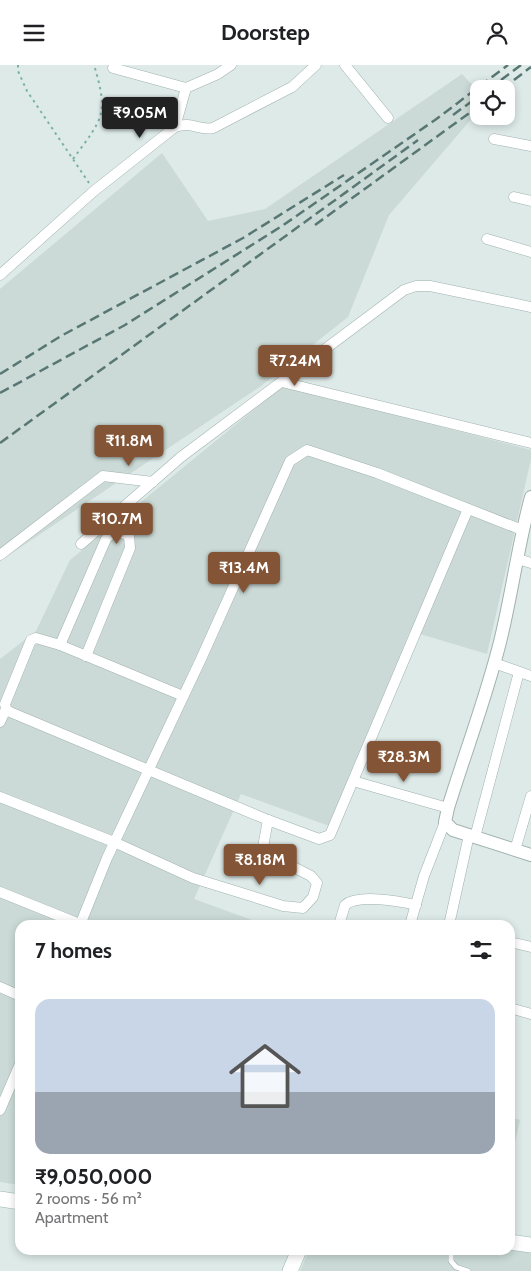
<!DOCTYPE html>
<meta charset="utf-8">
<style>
:root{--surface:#fff;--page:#f2f2f2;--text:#202124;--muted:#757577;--line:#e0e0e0;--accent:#835435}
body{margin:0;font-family:Cabin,sans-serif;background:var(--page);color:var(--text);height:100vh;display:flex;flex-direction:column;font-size:19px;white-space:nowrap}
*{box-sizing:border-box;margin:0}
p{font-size:16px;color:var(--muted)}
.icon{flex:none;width:28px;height:28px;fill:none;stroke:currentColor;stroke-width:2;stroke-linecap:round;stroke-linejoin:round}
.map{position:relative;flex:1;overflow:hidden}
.details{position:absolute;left:15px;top:855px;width:500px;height:335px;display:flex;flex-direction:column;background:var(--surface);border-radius:15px;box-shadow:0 2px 8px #0003}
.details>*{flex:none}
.fabs{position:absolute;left:470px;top:15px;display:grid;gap:10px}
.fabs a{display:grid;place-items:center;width:45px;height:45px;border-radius:10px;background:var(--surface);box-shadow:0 2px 8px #0003;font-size:25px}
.price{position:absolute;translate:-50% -42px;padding:0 11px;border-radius:5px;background:var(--accent);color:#fff;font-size:16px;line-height:32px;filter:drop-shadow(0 1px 2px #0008)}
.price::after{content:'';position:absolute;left:50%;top:30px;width:15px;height:11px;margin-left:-8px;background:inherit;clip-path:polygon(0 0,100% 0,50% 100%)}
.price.current{background:#222;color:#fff}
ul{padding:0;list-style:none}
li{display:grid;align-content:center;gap:10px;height:265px;padding:0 20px}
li+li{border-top:1px solid var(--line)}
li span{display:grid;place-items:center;height:155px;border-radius:15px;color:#555}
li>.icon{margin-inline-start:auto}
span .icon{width:90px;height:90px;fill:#fffc;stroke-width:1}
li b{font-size:21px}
h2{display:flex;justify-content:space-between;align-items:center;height:60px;padding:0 20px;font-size:21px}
header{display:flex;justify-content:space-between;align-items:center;height:65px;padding:0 20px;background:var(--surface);font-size:22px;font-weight:800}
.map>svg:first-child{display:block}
</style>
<header><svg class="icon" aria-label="menu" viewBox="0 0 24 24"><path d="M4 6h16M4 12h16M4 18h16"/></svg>Doorstep<svg class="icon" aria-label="person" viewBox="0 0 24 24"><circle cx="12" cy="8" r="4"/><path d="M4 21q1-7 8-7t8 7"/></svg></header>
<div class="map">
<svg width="531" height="1206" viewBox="0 0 531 1206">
<rect width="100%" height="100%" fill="#ddeae7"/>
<g fill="#cbdad6">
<path d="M462 9 479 27V45L389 150 348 252 261 321 0 496V224L162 88 208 156 265 144Z"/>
<path d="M283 321 531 385V394L487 589 410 566 332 762 241 729 194 834 266 860H20V1120L0 1117V594L36 566 70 495Z"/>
<path d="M510 1052 520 1055 510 1099Z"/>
<path d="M510 1183 531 1184V1206H300L309 1185H510Z"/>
</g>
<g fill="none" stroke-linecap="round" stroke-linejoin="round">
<g stroke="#a0b2af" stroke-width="6">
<path id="service" d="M451 1185V1196L456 1202 468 1206"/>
</g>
<g stroke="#a0b2af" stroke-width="11">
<g id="minor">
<path d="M345 0 388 53"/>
<path d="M113 3 186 23 218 9 231 0"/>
<path d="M175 62 186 23"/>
<path d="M494 74 531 81"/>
<path d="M514 132 531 136"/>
<path d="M487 174 531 187"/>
<path d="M0 210 94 126 175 62C192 56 199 66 213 63L292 22 316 0"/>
<path d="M282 317 531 378"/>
<path d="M81 479 181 392 404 225 416 221H430L531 242"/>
<path d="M0 490 103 411 153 417"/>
<path d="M518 494 531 498"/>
<path d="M60 580 106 474 112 468H122L129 471 130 483 86 591"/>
<path d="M494 598 531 611"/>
<path d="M183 631 60 580 36 573 31 575 5 639 6 644 10 647 268 755 319 774 330 770 468 444"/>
<path d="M0 657 6 644"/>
<path d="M353 716 448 743"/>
<path d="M0 732 114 777 193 813 283 841 303 843 313 832 317 818 311 811 264 787 263 782 268 755"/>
<path d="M475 772 519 607"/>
<path d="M515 785 531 731"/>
<path d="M0 827 82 860"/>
<path d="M80 860 107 793 201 594 290 396 307 385 377 408 522 465"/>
<path d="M339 860 345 840C358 829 399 836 416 840"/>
<path d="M410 860 424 811 445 757"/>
<path d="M449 860 469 770"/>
<path d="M510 877 531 882"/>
<path d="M0 922 20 931"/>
<path d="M510 943 531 949"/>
<path d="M0 1045 20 999"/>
</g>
</g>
<g stroke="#a0b2af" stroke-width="14">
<path id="tertiary" d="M531 432C518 479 512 529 500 577 486 633 465 688 448 743L445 757 453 765 531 790"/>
</g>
<g stroke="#9cb7b1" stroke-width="16">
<g id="secondary">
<path d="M0 1134 20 1137"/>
<path d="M510 1177 531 1180"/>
<path d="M290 1206 299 1185"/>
</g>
</g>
<g stroke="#7bb0a8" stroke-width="2" stroke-dasharray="2.5 4" stroke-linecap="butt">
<path d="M18 0V6L27 26 89 118"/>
<path d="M73 94C103 53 109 50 94 0"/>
</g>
<use href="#service" stroke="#fff" stroke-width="5"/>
<use href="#minor" stroke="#fff" stroke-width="10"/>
<use href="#tertiary" stroke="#fff" stroke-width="12"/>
<use href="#secondary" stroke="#fff" stroke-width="15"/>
<g stroke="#587774" stroke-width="2.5" stroke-dasharray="10 5" stroke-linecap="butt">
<path d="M489 24 521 0"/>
<path d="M502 24 531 2"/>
<path d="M453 50 479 31"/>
<path d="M315 160 479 41"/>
<path d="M0 309 61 271 243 173 344 110"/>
<path d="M0 328 125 260 282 161 435 55 508 0"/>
<path d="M0 378 418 75"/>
</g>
</g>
</svg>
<div class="fabs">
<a><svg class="icon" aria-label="locate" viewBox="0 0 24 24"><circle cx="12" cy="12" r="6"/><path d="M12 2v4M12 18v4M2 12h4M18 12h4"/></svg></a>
</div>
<b class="price current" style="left:140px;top:74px">₹9.05M</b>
<b class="price" style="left:295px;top:322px">₹7.24M</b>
<b class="price" style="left:129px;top:402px">₹11.8M</b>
<b class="price" style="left:117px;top:480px">₹10.7M</b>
<b class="price" style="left:244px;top:529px">₹13.4M</b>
<b class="price" style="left:404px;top:718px">₹28.3M</b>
<b class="price" style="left:260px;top:821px">₹8.18M</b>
<section class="details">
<h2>7 homes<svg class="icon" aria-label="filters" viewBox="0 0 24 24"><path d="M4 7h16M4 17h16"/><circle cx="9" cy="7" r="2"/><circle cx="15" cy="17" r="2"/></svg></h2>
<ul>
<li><span style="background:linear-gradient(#c9d6e8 60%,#9aa5b1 0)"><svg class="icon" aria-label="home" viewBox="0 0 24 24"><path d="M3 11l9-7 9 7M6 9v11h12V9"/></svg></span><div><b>₹9,050,000</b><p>2 rooms · 56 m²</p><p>Apartment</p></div></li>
</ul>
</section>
</div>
